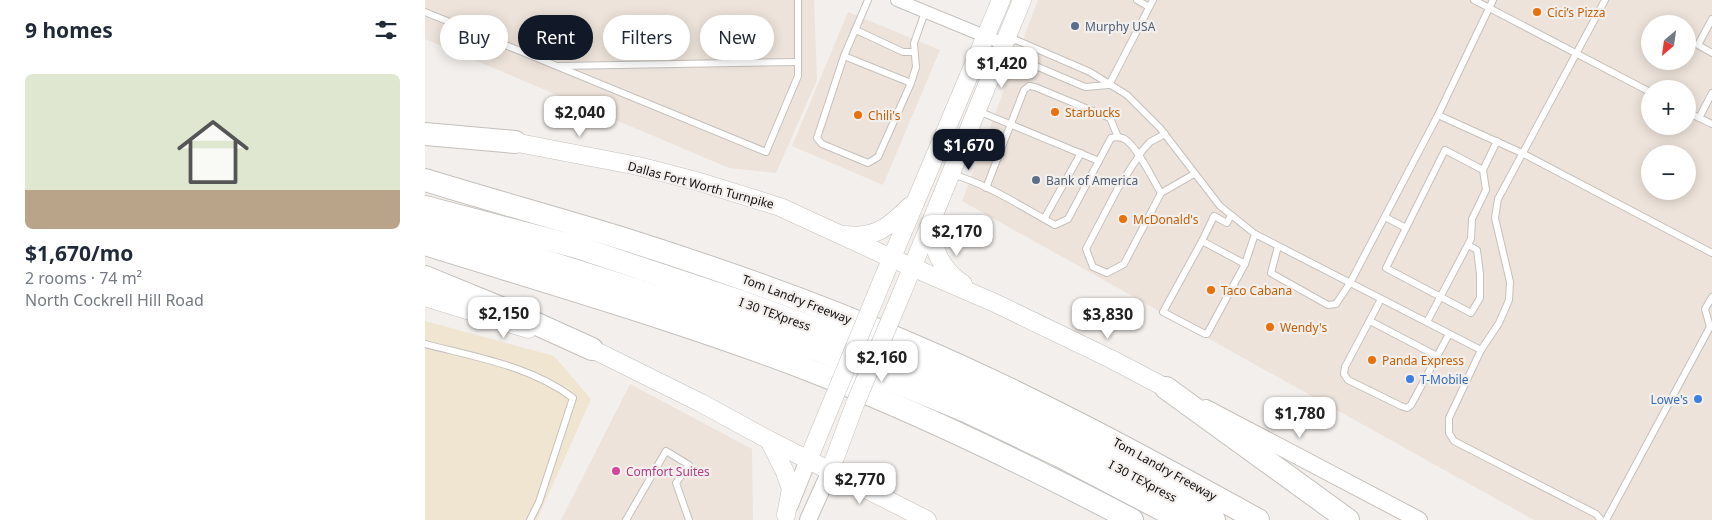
<!DOCTYPE html>
<meta charset="utf-8">
<style>
:root{--surface:#fff;--page:#f2f2f3;--text:#1f2937;--muted:#747a83;--accent:#111827}
body{margin:0;font-family:"Noto Sans",sans-serif;background:var(--page);color:var(--text);height:100vh;display:flex;flex-direction:column;font-size:19px;white-space:nowrap}
*{box-sizing:border-box;margin:0}
p{font-size:16px;color:var(--muted)}
.icon{flex:none;width:28px;height:28px;fill:none;stroke:currentColor;stroke-width:2;stroke-linecap:round;stroke-linejoin:round}
.map{position:relative;flex:1;overflow:hidden}
.panel{display:flex;flex-direction:column;background:var(--surface);width:425px}
.panel>*{flex:none}
.top-card{position:absolute;left:15px;top:15px;width:475px;height:45px;display:flex;gap:10px}
.needle{width:32px;rotate:209deg}
.controls{position:absolute;left:1216px;top:15px;display:grid;gap:10px}
.controls a{display:grid;place-items:center;width:55px;height:55px;border-radius:50%;background:var(--surface);box-shadow:0 2px 12px #0003;font-size:25px}
.price{position:absolute;translate:-50% -42px;padding:0 11px;border-radius:10px;background:#fff;color:#222;font-size:16px;line-height:32px;filter:drop-shadow(0 1px 2px #0008)}
.price::after{content:'';position:absolute;left:50%;top:30px;width:15px;height:11px;margin-left:-8px;background:inherit;clip-path:polygon(0 0,100% 0,50% 100%)}
.price.on{background:var(--accent);color:#fff}
ul{padding:0;list-style:none}
li{display:grid;align-content:center;gap:10px;height:265px;padding:0 25px}
li span{display:grid;place-items:center;height:155px;border-radius:8px;color:#555}
li>.icon{margin-inline-start:auto}
span .icon{width:90px;height:90px;fill:#fffc;stroke-width:1}
li b{font-size:21px}
h2{display:flex;justify-content:space-between;align-items:center;height:60px;padding:0 25px;font-size:21px}
.chip{padding:0 18px;border-radius:22px;background:var(--surface);box-shadow:0 2px 12px #0003;font-size:18px;line-height:45px}
.chip.on{background:var(--accent);color:#fff}
main{display:flex;flex:1;min-height:0}
.map>svg:first-child{display:block}
</style>
<main>
<section class="panel">
<h2>9 homes<svg class="icon" aria-label="filters" viewBox="0 0 24 24"><path d="M4 7h16M4 17h16"/><circle cx="9" cy="7" r="2"/><circle cx="15" cy="17" r="2"/></svg></h2>
<ul>
<li><span style="background:linear-gradient(#dfe7d0 75%,#b9a48a 0)"><svg class="icon" aria-label="home" viewBox="0 0 24 24"><path d="M3 11l9-7 9 7M6 9v11h12V9"/></svg></span><div><b>$1,670/mo</b><p>2 rooms · 74 m²</p><p>North Cockrell Hill Road</p></div></li>
</ul>
</section>
<div class="map">
<svg width="1287" height="520" viewBox="0 0 1287 520">
<rect width="100%" height="100%" fill="#f3efec"/>
<g fill="#ede3da" fill-rule="evenodd">
<path d="M0 0H389L392 80 351 173 304 168 0 39Z"/>
<path d="M613 0H1287V520H1109L537 201ZM1225 24H1262V61H1225ZM1225 89H1262V126H1225ZM1225 154H1262V191H1225Z"/>
<path d="M423 12 515 50 458 185 367 146Z"/>
<path d="M205 384 327 449 328 520H136Z"/>
</g>
<path fill="#f0e5d0" d="M0 321 129 356 166 399 112 520H0Z"/>
<g fill="none" stroke-linecap="round" stroke-linejoin="round">
<g stroke="#c4c0bc" stroke-width="8">
<g id="service">
<path d="M443 0 419 56 392 138 397 144 443 163 453 157 486 83 491 67 489 43 500 12"/>
<path d="M712 0 724 7"/>
<path d="M1049 0 1225 92"/>
<path d="M0 12 341 152 373 76V0"/>
<path d="M1287 19 1273 45 1287 53"/>
<path d="M431 30 478 52H488"/>
<path d="M583 42 591 40 665 72 702 95 735 128 795 206 830 234 1056 350"/>
<path d="M581 48 585 55 660 87 684 85"/>
<path d="M419 56 486 83"/>
<path d="M134 66 373 62"/>
<path d="M684 85 728 0"/>
<path d="M553 111 674 161"/>
<path d="M1262 112 1287 124"/>
<path d="M1013 115 1097 153 1287 253"/>
<path d="M1274 118 1287 93"/>
<path d="M740 134 725 142 717 151 693 188 661 249 668 267 682 273 699 264 736 193 769 174"/>
<path d="M1058 170 1072 141"/>
<path d="M526 174C563 184 597 207 630 225L643 219 686 138C691 137 697 137 701 140 712 147 728 180 736 193"/>
<path d="M561 188 599 90 604 86 610 87 685 118 693 137"/>
<path d="M806 215 802 223 789 216 777 241 820 264 830 234"/>
<path d="M960 217 981 228"/>
<path d="M619 219 656 153"/>
<path d="M777 241 738 312 780 334H782L820 264"/>
<path d="M853 246 846 273 903 305 911 304 925 283 1013 115 1068 0"/>
<path d="M956 299 920 367 919 374 923 380 976 406 982 408 986 405 1024 334"/>
<path d="M945 321 1012 356"/>
<path d="M1002 322 1046 239 1047 219 1061 190 1058 170 1020 150 961 268 1046 313 1055 298V274L1052 250 1043 245"/>
<path d="M0 344C50 357 106 366 148 398L114 502 105 520"/>
<path d="M201 520 241 451 264 465 251 483 264 520"/>
<path d="M1176 520 1171 514 1029 441 1024 433V418L1056 350 1074 323 1084 300 1085 282 1070 218 1073 199 1180 0"/>
<path d="M1181 520 1285 327 1280 309 1287 297"/>
</g>
</g>
<g stroke="#c4c0bc" stroke-width="14">
<path id="minor" d="M472 0 579 44"/>
</g>
<g stroke="#c4c0bc" stroke-width="18">
<g id="tertiary">
<path d="M781 408 994 520"/>
<path d="M365 505 383 460"/>
<path d="M383 520 405 471"/>
</g>
</g>
<g stroke="#c4c0bc" stroke-width="19">
<g id="secondary">
<path d="M78 140 213 166 275 182 355 207 466 258 570 303 686 359 741 388"/>
<path d="M509 221C504 247 517 270 538 284"/>
<path d="M421 235C450 239 465 226 485 206"/>
<path d="M457 281 576 0"/>
<path d="M478 290 597 0"/>
<path d="M0 297 103 329"/>
<path d="M156 346 167 349 276 403 344 440 502 520"/>
<path d="M344 440 360 472 366 489 361 515"/>
<path d="M383 460 410 395"/>
<path d="M405 471 430 404"/>
</g>
</g>
<g stroke="#c4c0bc" stroke-width="24">
<g id="motorway">
<path d="M0 134 90 142"/>
<path d="M0 180C65 200 131 218 196 238 294 269 391 303 485 344 605 395 719 457 833 520"/>
<path d="M0 207 152 247 320 303 460 354 608 422 789 520"/>
<path d="M0 223 319 324 396 351 541 411 635 456 757 520"/>
<path d="M0 244C131 285 264 323 392 373 500 415 604 466 707 520"/>
<path d="M0 277 83 311 167 349"/>
<path d="M741 388 923 520"/>
</g>
</g>
<use href="#service" stroke="#fff" stroke-width="6"/>
<use href="#minor" stroke="#fff" stroke-width="12"/>
<use href="#tertiary" stroke="#fff" stroke-width="16"/>
<use href="#secondary" stroke="#fff" stroke-width="18"/>
<use href="#motorway" stroke="#fff" stroke-width="22"/>
<g stroke="#c4c0bc" stroke-width="19" stroke-linecap="butt">
<g id="secondary-bridge">
<path d="M410 395 457 281"/>
<path d="M430 404 478 290"/>
</g>
</g>
<use href="#secondary-bridge" stroke="#fff" stroke-width="18"/>
</g>
<g fill="#e8710a" stroke="#f3efec" stroke-width="2">
<circle cx="1112" cy="12" r="5"/>
<circle cx="630" cy="112" r="5"/>
<circle cx="433" cy="115" r="5"/>
<circle cx="698" cy="219" r="5"/>
<circle cx="786" cy="290" r="5"/>
<circle cx="845" cy="327" r="5"/>
<circle cx="947" cy="360" r="5"/>
</g>
<g fill="#5c6f8a" stroke="#f3efec" stroke-width="2">
<circle cx="650" cy="26" r="5"/>
<circle cx="611" cy="180" r="5"/>
</g>
<g fill="#3f7fe0" stroke="#f3efec" stroke-width="2">
<circle cx="985" cy="379" r="5"/>
<circle cx="1273" cy="399" r="5"/>
</g>
<circle fill="#d1479c" stroke="#f3efec" stroke-width="2" cx="191" cy="471" r="5"/>
<g text-anchor="middle" dominant-baseline="central" stroke-width="4.5" stroke-linejoin="round" paint-order="stroke">
<g font-size="12" fill="#c56008" stroke="#f3efec" text-anchor="start">
<text x="1122" y="12">Cici’s Pizza</text>
<text x="640" y="112">Starbucks</text>
<text x="443" y="115">Chili's</text>
<text x="708" y="219">McDonald's</text>
<text x="796" y="290">Taco Cabana</text>
<text x="855" y="327">Wendy's</text>
<text x="957" y="360">Panda Express</text>
</g>
<g font-size="12" fill="#4e5e75" stroke="#f3efec" text-anchor="start">
<text x="660" y="26">Murphy USA</text>
<text x="621" y="180">Bank of America</text>
</g>
<g font-size="12" fill="#100f0e" stroke="#f3efec">
<text transform="translate(276 185) rotate(15)">Dallas Fort Worth Turnpike</text>
<text transform="translate(372 299) rotate(21)">Tom Landry Freeway</text>
<text transform="translate(350 314) rotate(20)">I 30 TEXpress</text>
<text transform="translate(740 469) rotate(29)">Tom Landry Freeway</text>
<text transform="translate(718 481) rotate(28)">I 30 TEXpress</text>
</g>
<g font-size="12" fill="#366cbe" stroke="#f3efec" text-anchor="start">
<text x="995" y="379">T-Mobile</text>
<text x="1263" y="399" text-anchor="end">Lowe's</text>
</g>
<g font-size="12" fill="#b23c85" stroke="#f3efec" text-anchor="start">
<text x="201" y="471">Comfort Suites</text>
</g>
</g>
</svg>
<div class="controls">
<a><svg class="needle" viewBox="-14 -14 28 28"><path d="M0-13l5 13h-10z" fill="#e53935"/><path d="M0 13l5-13h-10z" fill="#747a83"/></svg></a>
<a>+</a>
<a>−</a>
</div>
<b class="price" style="left:577px;top:89px">$1,420</b>
<b class="price" style="left:155px;top:138px">$2,040</b>
<b class="price on" style="left:544px;top:171px">$1,670</b>
<b class="price" style="left:532px;top:257px">$2,170</b>
<b class="price" style="left:79px;top:339px">$2,150</b>
<b class="price" style="left:683px;top:340px">$3,830</b>
<b class="price" style="left:457px;top:383px">$2,160</b>
<b class="price" style="left:875px;top:439px">$1,780</b>
<b class="price" style="left:435px;top:505px">$2,770</b>
<div class="top-card">
<a class="chip">Buy</a>
<a class="chip on">Rent</a>
<a class="chip">Filters</a>
<a class="chip">New</a>
</div>
</div>
</main>
